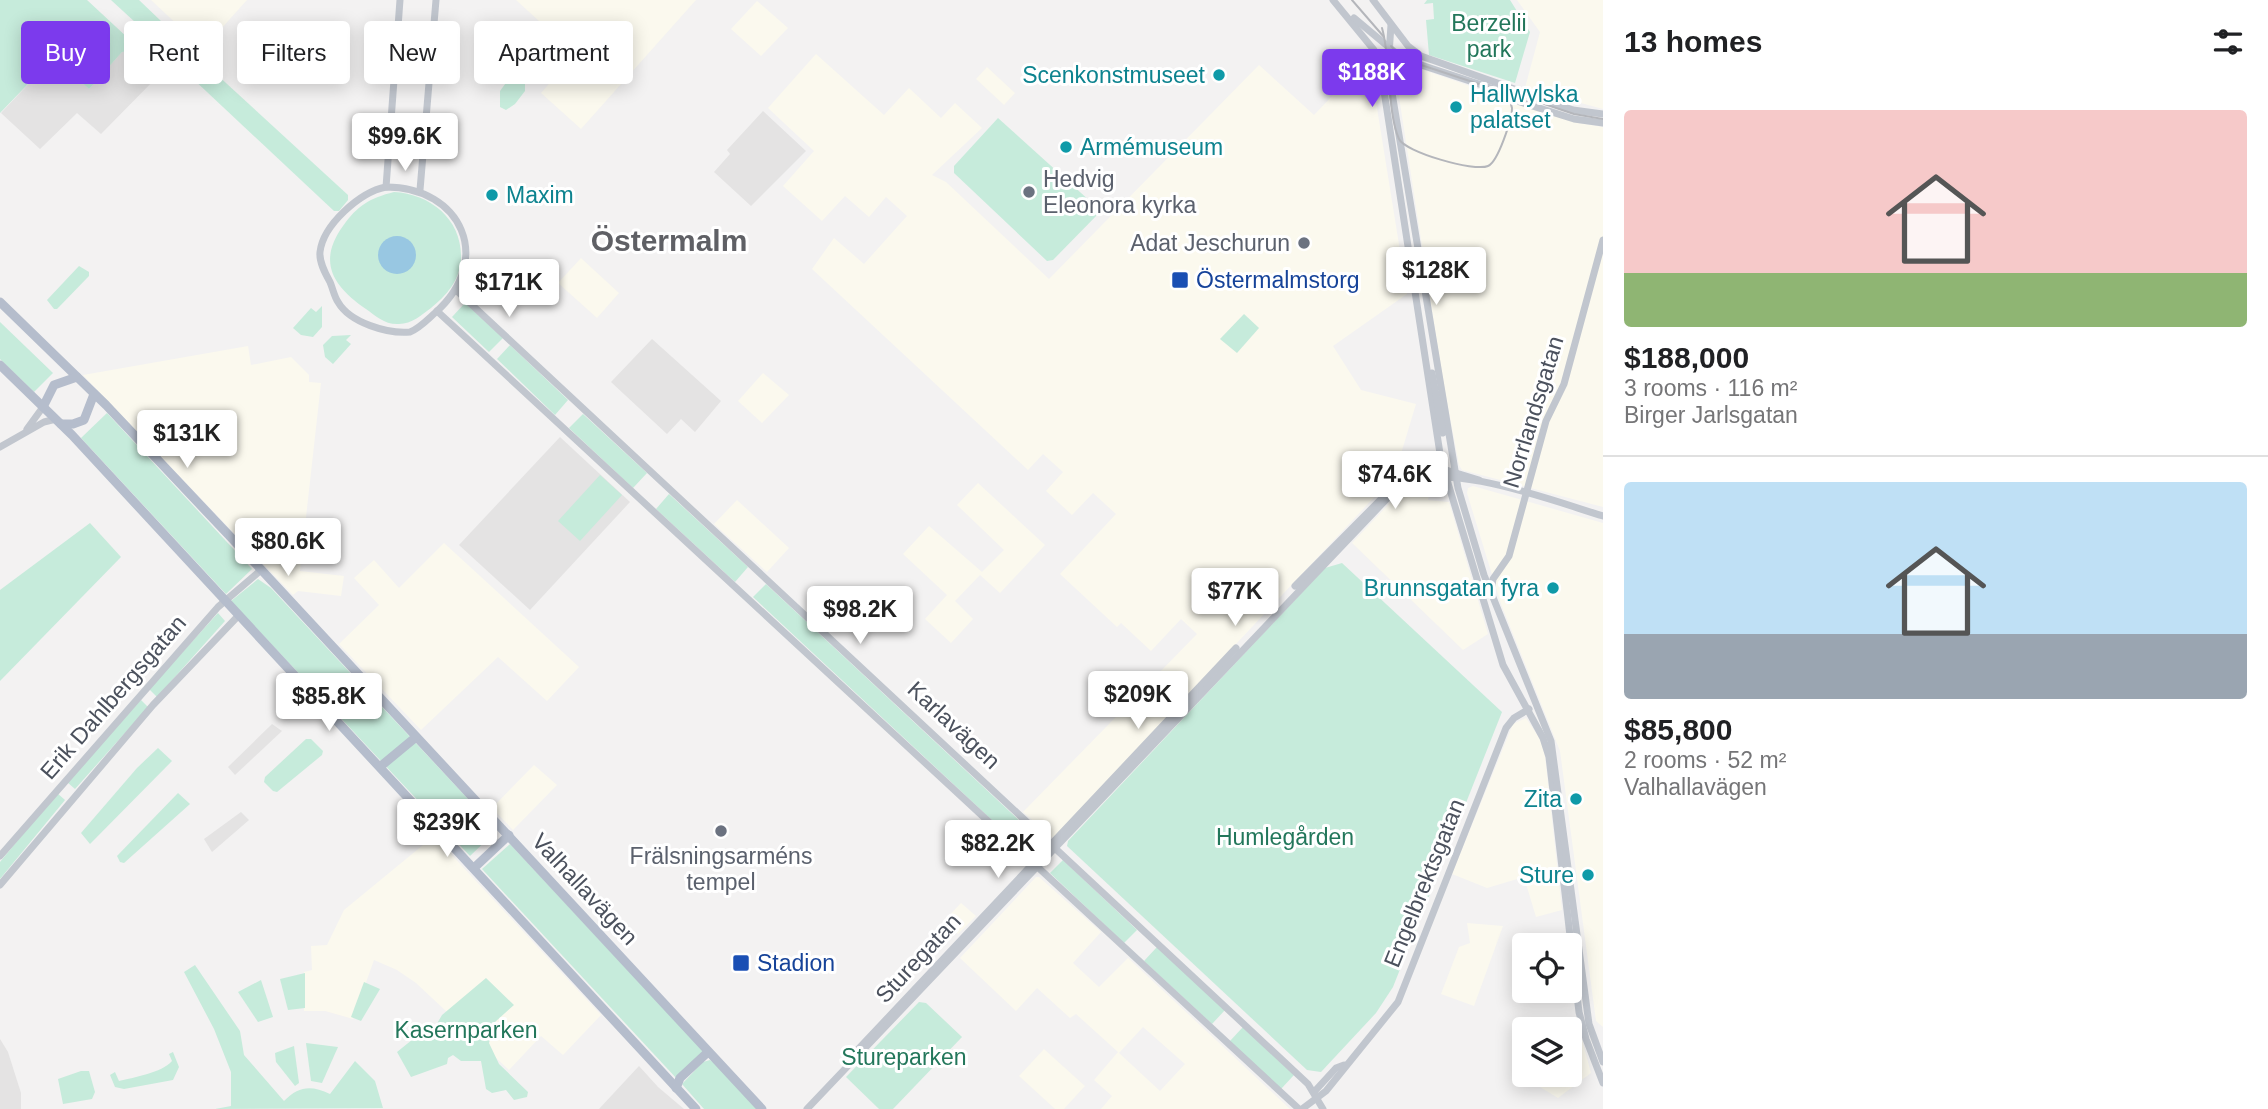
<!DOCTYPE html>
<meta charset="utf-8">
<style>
:root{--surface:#fff;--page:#f6f6f6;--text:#202124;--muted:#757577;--line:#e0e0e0;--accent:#7c3aed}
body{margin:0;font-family:Helvetica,sans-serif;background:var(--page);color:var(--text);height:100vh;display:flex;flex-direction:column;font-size:26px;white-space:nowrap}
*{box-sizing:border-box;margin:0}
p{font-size:23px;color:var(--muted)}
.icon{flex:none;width:38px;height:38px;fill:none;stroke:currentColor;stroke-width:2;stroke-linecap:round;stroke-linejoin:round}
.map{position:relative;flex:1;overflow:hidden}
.side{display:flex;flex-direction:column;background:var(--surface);width:665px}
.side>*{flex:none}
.top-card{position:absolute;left:21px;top:21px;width:665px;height:63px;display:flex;gap:14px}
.tools{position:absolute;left:1512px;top:933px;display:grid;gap:14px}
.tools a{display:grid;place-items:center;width:70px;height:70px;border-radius:7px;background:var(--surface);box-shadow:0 4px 18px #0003;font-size:35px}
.price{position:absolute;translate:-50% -60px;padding:0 16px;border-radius:7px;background:#fff;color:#222;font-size:23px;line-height:46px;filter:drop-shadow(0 2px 4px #0008)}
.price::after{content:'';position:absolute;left:50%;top:42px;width:21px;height:16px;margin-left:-10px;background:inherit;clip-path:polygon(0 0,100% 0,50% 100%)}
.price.current{background:var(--accent);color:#fff}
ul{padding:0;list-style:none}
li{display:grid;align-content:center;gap:14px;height:371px;padding:0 21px}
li+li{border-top:2px solid var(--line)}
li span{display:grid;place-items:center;height:217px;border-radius:7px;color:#555}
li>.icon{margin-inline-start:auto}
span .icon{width:126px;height:126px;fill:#fffc;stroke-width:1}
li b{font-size:30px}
h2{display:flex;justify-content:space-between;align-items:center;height:84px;padding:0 21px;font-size:30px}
.pill{padding:0 24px;border-radius:7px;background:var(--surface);box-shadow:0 4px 18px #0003;font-size:24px;line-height:63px}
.pill.current{background:var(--accent);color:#fff}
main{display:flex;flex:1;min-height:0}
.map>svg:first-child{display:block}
</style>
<main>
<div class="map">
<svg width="1603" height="1109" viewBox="0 0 1603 1109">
<rect width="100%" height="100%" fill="#f3f2f2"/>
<g fill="#fbf9ee" fill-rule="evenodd">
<path d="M151 0H247L203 49Z"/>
<path d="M516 0H696L581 129 541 93 575 54Z"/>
<path d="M1517 0H1603V109L1525 88 1540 32Z"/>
<path d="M757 1 788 28 761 56 731 29Z"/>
<path d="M816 54 884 115 909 88 941 118 955 103 982 128 932 175 946 182 1049 279 1259 65 1314 115 1360 67H1365L1372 77 1407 294 1333 346 1361 390 1416 404 1397 467 1399 471 1053 838 1023 812 1197 634 1181 619 1151 651 1121 623 1117 627 1060 574 1116 514 1093 493 1072 515 1046 491 1063 472 1043 454 1028 470 812 269 834 238 864 264 907 216 886 197 869 217 845 196 822 221 783 186 814 151 768 108Z"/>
<path d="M1403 63 1578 123 1603 127V507L1462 470 1459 465 1442 375 1395 71Z"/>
<path d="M987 67 1015 93 1004 105 976 79Z"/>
<path d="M581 258 619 293 597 318 558 283Z"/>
<path d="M248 346 251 365 291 357 309 375V382L321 383 300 571 344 576 341 596 298 591 293 595 83 375Z"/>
<path d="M763 373 789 395 762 423 738 401Z"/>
<path d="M978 483 1045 545 1000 593 980 575 955 601 973 619 951 643 925 619 947 595 903 554 929 526 982 572 1004 550 957 505Z"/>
<path d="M1406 486 1407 489 1429 495 1428 500 1449 502 1488 634 1463 650 1352 543Z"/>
<path d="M1473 486 1603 523V1027L1596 1021 1560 751 1501 604 1467 493 1468 488Z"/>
<path d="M737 500 789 548 767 572 714 524Z"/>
<path d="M444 543 579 667 547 701 498 657 421 730 339 644 379 605 354 578 374 560 399 588Z"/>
<path d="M1526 718 1540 739 1545 756 1562 910 1536 917 1524 877 1487 888 1452 874 1513 724Z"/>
<path d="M534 765 557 785 513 830 492 808Z"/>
<path d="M434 836 601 1015 563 1055 541 1036 509 1070 416 983 397 970 374 960 353 1019 325 1011H304V972L312 970 311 946 327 945 344 910Z"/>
<path d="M1036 877H1039L1101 932 1073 963 1099 987 1128 958 1290 1109H1101L1112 1096 1094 1080 1118 1052 1076 1014 1070 1018 1037 988 1016 1011 960 958ZM1143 1027 1185 1064 1160 1091 1119 1053Z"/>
<path d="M961 903 976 916 958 934 944 921Z"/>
<path d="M1467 923 1503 926 1474 1006 1441 994 1459 947 1470 943Z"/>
<path d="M1582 1040 1591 1073 1558 1098 1535 1084 1540 1075 1570 1074V1044Z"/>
<path d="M1044 1049 1085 1086 1064 1109H1055L1019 1076Z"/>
</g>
<g fill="#e4e3e3">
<path d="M130 51 157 65 159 75 101 134 77 113 40 149 1 113 54 57 89 89 122 52Z"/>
<path d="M763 111 806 151 751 206 714 172 730 154 727 150Z"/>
<path d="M652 339 721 401 695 432 681 419 667 434 611 382Z"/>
<path d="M560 437 630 502 530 610 459 545Z"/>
<path d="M272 724 282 731 235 775 228 767Z"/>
<path d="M241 812 249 820 212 852 204 839Z"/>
<path d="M0 1039 8 1052 21 1093V1109H0Z"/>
<path d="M639 1066 658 1087 684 1109H599Z"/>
</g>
<g fill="#c6ebdb">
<path d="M0 0H87L157 65 130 51 122 52 89 89 54 57 0 113Z"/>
<path d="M111 0H139L185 44 173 57Z"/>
<path d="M1427 0H1510L1530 32 1515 83 1429 55 1426 20 1434 19 1433 3 1424 4Z"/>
<path d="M609 37 623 50 606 69 592 56Z"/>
<path d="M202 61 348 195V200L339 211H334L191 77Z"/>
<path d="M511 76 525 83V91L515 104 506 110 500 107V91Z"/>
<path d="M998 118 1101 211 1053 260 1047 261 954 173V166Z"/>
<path d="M394 192C431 194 463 220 461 260 459 281 447 295 431 308 421 315 412 324 399 324 385 325 376 316 366 309 333 286 317 262 343 226 357 206 370 198 394 192Z"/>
<path d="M79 266 89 272V276L57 309H54L47 300Z"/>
<path d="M465 303 503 338 489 352 452 317Z"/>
<path d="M322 306V327L313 337 301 335 293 328 311 308 316 312Z"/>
<path d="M1244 314 1259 328 1237 353 1220 339Z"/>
<path d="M0 322 53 373 34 392 0 359Z"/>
<path d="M351 335 346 340 351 344 333 364 325 357 323 345 332 336Z"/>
<path d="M510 345 568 400 555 415 497 359Z"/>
<path d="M107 413 252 569 226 594 81 438Z"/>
<path d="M583 414 647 473 633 488 569 428Z"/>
<path d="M600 475 622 495 580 541 558 521Z"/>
<path d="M669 494 748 567 735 582 656 509Z"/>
<path d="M90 523 121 557 0 681V590Z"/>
<path d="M1342 563 1502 712 1393 987 1376 1013 1321 1072 1307 1070 1067 846 1068 841 1325 568Z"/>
<path d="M258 579 271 588 497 830 470 856 231 601Z"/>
<path d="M766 584 1037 837 1024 850 753 597Z"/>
<path d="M218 613 225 621 157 697 149 689Z"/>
<path d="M141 700 148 707 75 789 67 782Z"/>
<path d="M306 739H311L323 751 322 755 277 792 273 791 264 782 265 777Z"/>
<path d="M158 748 172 761 90 844 81 833 137 768Z"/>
<path d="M57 793 65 800 0 879V862Z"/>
<path d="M178 793 190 804 124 863 120 862 117 856Z"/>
<path d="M510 844 704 1052 677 1079 482 869Z"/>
<path d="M1063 860 1137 930 1124 943 1050 873Z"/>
<path d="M1157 947 1225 1010 1212 1024 1144 961Z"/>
<path d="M195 965 240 1031 244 1055 284 1101C299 1086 311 1085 330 1094L355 1061 375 1081 383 1108 215 1109 231 1106V1072L214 1029 184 972Z"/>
<path d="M305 973V1008L288 1010 280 979Z"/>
<path d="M486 978 514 1005 495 1022 489 1043 499 1064 528 1092 527 1097 514 1100 506 1090 492 1093 486 1089 481 1061H461L453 1055 448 1058 447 1064 411 1077 397 1052 428 1027H435L442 1015Z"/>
<path d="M261 980 273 1017 258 1022 238 992Z"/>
<path d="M364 982 380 989 361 1021 351 1017Z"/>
<path d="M919 1002 926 1003 962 1037 893 1109H879L846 1077Z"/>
<path d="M1243 1027 1294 1075 1281 1089 1229 1042Z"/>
<path d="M306 1043 338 1047 322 1083 311 1081Z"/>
<path d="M294 1046 299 1083 295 1086 276 1062 275 1053Z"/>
<path d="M173 1052 179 1067 173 1080 124 1089 115 1087 110 1075 115 1072 119 1081C135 1077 161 1073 172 1061L169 1054Z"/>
<path d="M710 1060 714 1063 757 1109H704L682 1084 703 1062Z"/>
<path d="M81 1071H89L95 1092 92 1099 63 1104 58 1079Z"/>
</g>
<circle fill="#98c7e2" cx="397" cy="255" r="19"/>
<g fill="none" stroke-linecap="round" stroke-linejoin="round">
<g stroke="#c1c6ce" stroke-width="7">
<path d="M1333 0 1374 50 1380 65 1441 460 1503 665 1543 738 1549 757 1579 1012 1586 1039 1603 1083"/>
<path d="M1373 0 1408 46 1421 56 1573 110 1603 114"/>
<path d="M1354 18 1403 59 1500 91 1520 102 1574 119 1603 123"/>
<path d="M1391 25 1388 69 1458 488 1484 575 1551 741 1589 1024 1603 1062"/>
<path d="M1391 76 1393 65 1403 59"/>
<path d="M386 187C462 187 494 260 436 312 428 319 420 328 410 332 388 334 350 323 338 302 334 296 333 289 330 282 325 273 319 262 320 252 323 225 360 192 386 187Z"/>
<path d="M386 187 400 0"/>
<path d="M420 190 436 0"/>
<path d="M457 291 1308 1084 1323 1109"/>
<path d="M437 311 1299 1109"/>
<path d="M1432 373 1443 433"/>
<path d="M27 429 43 407"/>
<path d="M0 447 44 422 56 419"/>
<path d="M1295 586 1405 475 1443 469 1479 480"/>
<path d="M1491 592 1493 579 1509 556 1546 421 1564 384 1603 240"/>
<path d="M0 856 218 607 261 570"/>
<path d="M0 885 153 705 239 615"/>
<path d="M848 1060 1236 648"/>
<path d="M1314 1092 1336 1068 1344 1065"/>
<path d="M807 1109 1398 487C1440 457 1556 502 1603 516"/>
<path d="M1302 1109 1326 1091 1398 1002 1506 728 1514 718 1529 709"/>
</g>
<g stroke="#b5bdcc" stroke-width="9">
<path d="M0 302 106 405 256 564 762 1109"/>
<path d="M0 365 72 435 696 1109"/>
<path d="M43 407 54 385 77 377"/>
<path d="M61 424H73L84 420 94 394"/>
<path d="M335 717 368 686"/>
<path d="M381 766 416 737"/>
<path d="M475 867 509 835"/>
<path d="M676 1088 680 1078 708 1052"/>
</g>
<g stroke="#b4b6bb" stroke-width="2">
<path d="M1352 0 1384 37"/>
<path d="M1382 28C1391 59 1387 112 1399 139 1405 152 1474 172 1488 166 1498 162 1512 119 1512 108 1511 101 1506 95 1500 91L1403 59 1391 46"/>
<path d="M1500 89 1574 114 1603 119"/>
</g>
</g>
<g fill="#0f9aa8" stroke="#fff" stroke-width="2.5">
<circle cx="1219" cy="75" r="7"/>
<circle cx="1456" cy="107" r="7"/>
<circle cx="1066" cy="147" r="7"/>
<circle cx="492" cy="195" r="7"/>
<circle cx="1553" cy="588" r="7"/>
<circle cx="1576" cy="799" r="7"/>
<circle cx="1588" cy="875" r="7"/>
</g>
<g fill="#6b7280" stroke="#fff" stroke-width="2.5">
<circle cx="1029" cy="192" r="7"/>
<circle cx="1304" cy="243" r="7"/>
<circle cx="721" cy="831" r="7"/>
</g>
<g fill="#1a4fb4" stroke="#fff" stroke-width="2.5">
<rect x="1171" y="271" width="18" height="18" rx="3.5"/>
<rect x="732" y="954" width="18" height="18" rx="3.5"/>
</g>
<g text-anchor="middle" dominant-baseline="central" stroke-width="6" stroke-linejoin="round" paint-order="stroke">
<g font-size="23" fill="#23775b" stroke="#fff">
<text x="1489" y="23">Berzelii<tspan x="1489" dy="26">park</tspan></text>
<text x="1285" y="837">Humlegården</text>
<text x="466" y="1030">Kasernparken</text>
<text x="904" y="1057">Stureparken</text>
</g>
<g font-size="23" fill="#0d838f" stroke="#fff" text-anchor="end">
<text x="1205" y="75">Scenkonstmuseet</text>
<text x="1470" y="94" text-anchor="start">Hallwylska<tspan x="1470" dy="26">palatset</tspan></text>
<text x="1080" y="147" text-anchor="start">Armémuseum</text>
<text x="506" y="195" text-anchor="start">Maxim</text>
<text x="1539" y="588">Brunnsgatan fyra</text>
<text x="1562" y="799">Zita</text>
<text x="1574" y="875">Sture</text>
</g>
<g font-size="23" fill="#5b616d" stroke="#fff" text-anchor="start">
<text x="1043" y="179">Hedvig<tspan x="1043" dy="26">Eleonora kyrka</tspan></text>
<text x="1290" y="243" text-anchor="end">Adat Jeschurun</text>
<text x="721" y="856" text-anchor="middle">Frälsningsarméns<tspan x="721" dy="26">tempel</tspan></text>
</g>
<g font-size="23" fill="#164399" stroke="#fff" text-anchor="start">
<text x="1196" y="280">Östermalmstorg</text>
<text x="757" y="963">Stadion</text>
</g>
<g font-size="23" fill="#4b515d" stroke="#fff">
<text transform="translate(1533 412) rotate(-73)">Norrlandsgatan</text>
<text transform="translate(113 697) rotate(-49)">Erik Dahlbergsgatan</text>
<text transform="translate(954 725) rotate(43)">Karlavägen</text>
<text transform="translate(1424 883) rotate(-68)">Engelbrektsgatan</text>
<text transform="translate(585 889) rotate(47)">Valhallavägen</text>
<text transform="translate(918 958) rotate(-47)">Sturegatan</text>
</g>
<g font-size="30" font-weight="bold" fill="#5f6065" stroke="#fff">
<text x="669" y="240">Östermalm</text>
</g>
</g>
</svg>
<div class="tools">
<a><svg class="icon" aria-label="locate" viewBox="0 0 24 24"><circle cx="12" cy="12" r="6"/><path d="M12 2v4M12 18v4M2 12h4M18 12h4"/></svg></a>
<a><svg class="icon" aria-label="layers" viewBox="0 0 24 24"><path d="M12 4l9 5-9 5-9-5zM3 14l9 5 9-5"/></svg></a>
</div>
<b class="price current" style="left:1372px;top:109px">$188K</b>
<b class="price" style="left:405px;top:173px">$99.6K</b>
<b class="price" style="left:1436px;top:307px">$128K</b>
<b class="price" style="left:509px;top:319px">$171K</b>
<b class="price" style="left:187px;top:470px">$131K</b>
<b class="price" style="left:1395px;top:511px">$74.6K</b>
<b class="price" style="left:288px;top:578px">$80.6K</b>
<b class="price" style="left:1235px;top:628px">$77K</b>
<b class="price" style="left:860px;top:646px">$98.2K</b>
<b class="price" style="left:1138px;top:731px">$209K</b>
<b class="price" style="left:329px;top:733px">$85.8K</b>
<b class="price" style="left:447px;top:859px">$239K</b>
<b class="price" style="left:998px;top:880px">$82.2K</b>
<div class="top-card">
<a class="pill current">Buy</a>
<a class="pill">Rent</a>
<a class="pill">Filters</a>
<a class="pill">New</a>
<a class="pill">Apartment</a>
</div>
</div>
<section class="side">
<h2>13 homes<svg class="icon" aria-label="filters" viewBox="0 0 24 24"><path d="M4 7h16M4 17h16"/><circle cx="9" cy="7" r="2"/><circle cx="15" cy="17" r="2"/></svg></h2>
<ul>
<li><span style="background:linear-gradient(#f6c9c9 75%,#8fb573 0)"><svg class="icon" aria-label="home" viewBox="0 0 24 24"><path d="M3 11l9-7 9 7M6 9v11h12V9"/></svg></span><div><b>$188,000</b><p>3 rooms · 116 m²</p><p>Birger Jarlsgatan</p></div></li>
<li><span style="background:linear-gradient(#bfe0f5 70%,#9aa5b1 0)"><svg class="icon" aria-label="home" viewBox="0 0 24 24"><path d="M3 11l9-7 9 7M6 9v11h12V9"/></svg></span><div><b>$85,800</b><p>2 rooms · 52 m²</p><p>Valhallavägen</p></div></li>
</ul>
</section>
</main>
